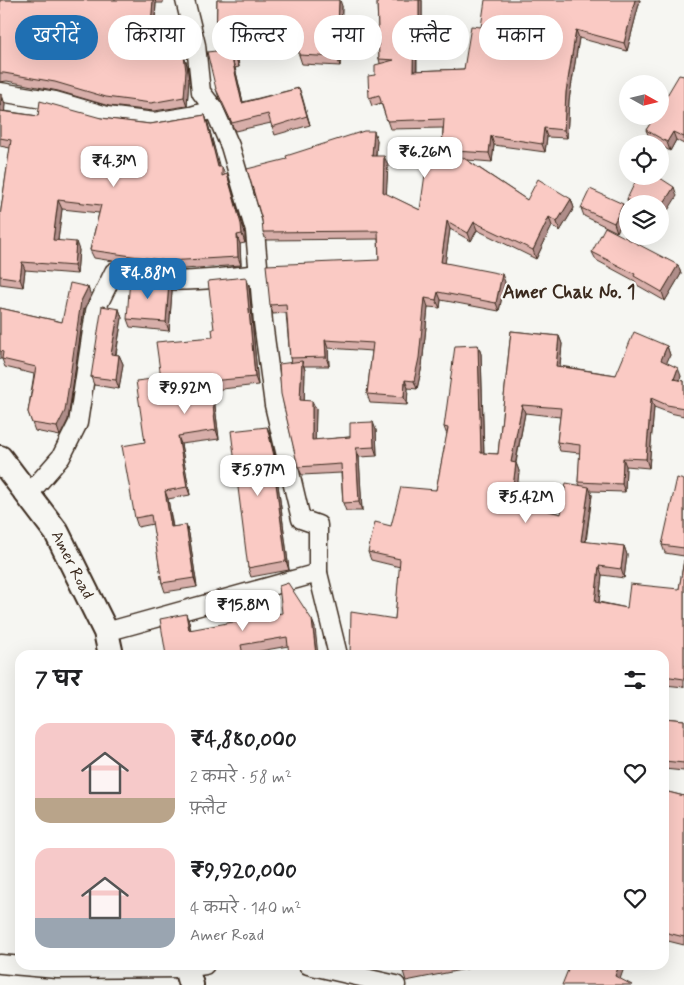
<!DOCTYPE html>
<html lang="hi">
<meta charset="utf-8">
<style>
:root{--surface:#fff;--page:#f6f6f6;--text:#202124;--muted:#757577;--accent:#1f6fb2}
body{margin:0;font-family:Mynerve,"Playpen Sans Deva",sans-serif;background:var(--page);color:var(--text);height:100vh;display:flex;flex-direction:column;font-size:19px;white-space:nowrap}
*{box-sizing:border-box;margin:0}
p{font-size:16px;color:var(--muted)}
.icon{flex:none;width:28px;height:28px;fill:none;stroke:currentColor;stroke-width:2;stroke-linecap:round;stroke-linejoin:round}
.map{position:relative;flex:1;overflow:hidden}
.sheet{position:absolute;left:15px;top:650px;width:654px;height:320px;display:flex;flex-direction:column;background:var(--surface);border-radius:15px;box-shadow:0 5px 20px #0002}
.sheet>*{flex:none}
.banner{position:absolute;left:15px;top:15px;width:655px;height:45px;display:flex;gap:10px}
.needle{width:32px;rotate:98deg}
.buttons{position:absolute;left:619px;top:75px;display:grid;gap:10px}
.buttons a{display:grid;place-items:center;width:50px;height:50px;border-radius:50%;background:var(--surface);box-shadow:0 5px 20px #0002;font-size:25px}
.price{position:absolute;translate:-50% -42px;padding:0 11px;border-radius:10px;background:#fff;color:#222;font-size:16px;line-height:32px;filter:drop-shadow(0 1px 2px #0008)}
.price::after{content:'';position:absolute;left:50%;top:30px;width:15px;height:11px;margin-left:-8px;background:inherit;clip-path:polygon(0 0,100% 0,50% 100%)}
.price.selected{background:var(--accent);color:#fff}
ul{padding:0;list-style:none}
li{display:flex;align-items:center;gap:15px;height:125px;padding:0 20px}
li span{display:grid;place-items:center;flex:none;width:140px;height:100px;border-radius:15px;color:#555}
li>.icon{margin-inline-start:auto}
span .icon{width:60px;height:60px;fill:#fffc;stroke-width:1}
li b{font-size:21px}
h2{display:flex;justify-content:space-between;align-items:center;height:60px;padding:0 20px;font-size:21px}
.pill{padding:0 18px;border-radius:22px;background:var(--surface);box-shadow:0 5px 20px #0002;font-size:18px;line-height:45px}
.pill.selected{background:var(--accent);color:#fff}
.map>svg:first-child{display:block}
</style>
<div class="map">
<svg width="684" height="985" viewBox="0 0 684 985">
<rect width="100%" height="100%" fill="#f6f6f2"/>
<filter id="ink" filterUnits="userSpaceOnUse"><feTurbulence type="fractalNoise" baseFrequency=".02" numOctaves="2"/><feDisplacementMap in="SourceGraphic" scale="10" xChannelSelector="R" yChannelSelector="G"/><feConvolveMatrix kernelMatrix="1 2 1 2 8 2 1 2 1" color-interpolation-filters="sRGB"/></filter>
<g filter="url(#ink)">
<g fill="none" stroke-linecap="round" stroke-linejoin="round">
<g stroke="#3b2a1e" stroke-width="21">
<g id="street">
<path d="M185 0 196 45 201 92 214 109 230 146 255 231 263 322 274 405 301 519 318 525V573L338 655"/>
<path d="M0 92 55 101 107 116 154 122 191 116 214 109"/>
<path d="M28 495 61 457 78 423 95 311 114 272C169 286 203 280 259 274"/>
<path d="M106 632 318 573"/>
<path d="M0 964 57 969 185 968 205 965"/>
<path d="M308 965 396 985"/>
</g>
</g>
<g stroke="#3b2a1e" stroke-width="28">
<g id="secondary">
<path d="M0 458 57 533 106 632 111 655"/>
<path d="M185 965 191 985"/>
</g>
</g>
<use href="#street" stroke="#f6f6f2" stroke-width="18"/>
<use href="#secondary" stroke="#f6f6f2" stroke-width="24"/>
</g>
<g fill="#d7aea9" stroke="#3b2a1e" fill-rule="evenodd">
<path d="M0 0H163V3H156L154 38 158 39 161 47 160 54 184 56 187 65 189 80 187 106 154 111 109 106 58 91 7 81 0 82Z"/>
<path d="M217 0 342 6 340 66 302 64 299 55 300 37 235 36 239 67 235 68 243 102 299 88 310 125 275 135 271 123 235 131 219 98 216 89V51Z"/>
<path d="M377 0H422V31H417V71L464 69 481 27 640 0 627 51 579 38 569 100 567 138 547 137 545 152 494 145 492 162 467 160 527 200 571 199 574 208 560 231 552 226 536 259 477 230 471 241 450 229 445 263 505 282 499 311 441 300 440 308 428 307 422 366 417 389 408 388 407 405 370 403 367 394 372 351 328 348 329 366H304L305 370 304 400 316 409 315 440 350 437 376 430 377 456 359 457 362 511H346L343 503 341 473 302 475 298 467 291 363 290 358 286 313 273 314 270 305 379 260 378 239 266 240 263 232 377 140 376 156 388 165 386 194 420 210 441 162 443 128 390 129 381 103 372 106 369 98 375 75 380 63 379 59Z"/>
<path d="M684 76V144L676 140 670 151 660 145V144H658L650 139 646 130Z"/>
<path d="M0 94 5 104 4 111 38 116 101 118 150 124 205 115 208 124 219 167H222L225 175 230 183 245 233V243L240 244 241 265 170 270 94 258 90 250 99 213 62 209 58 240 79 250 77 274 25 270 23 287 0 284V216L10 148 0 146Z"/>
<path d="M677 196 660 204H628L627 199Z"/>
<path d="M623 204 626 213 617 232 584 216 581 208Z"/>
<path d="M592 252 678 265 681 274 665 301 637 285 635 281 596 260Z"/>
<path d="M246 277 249 286 258 385 213 390 219 439 181 444 190 495 168 499 173 527 186 525 189 534 197 587 165 592 162 583 153 524 138 527 135 518 145 442 213 337 214 329Z"/>
<path d="M169 282 172 291 169 331 130 327 127 319Z"/>
<path d="M91 296 84 309 68 420 60 436 35 431 28 412 34 374 5 367 2 359H0V308L62 322Z"/>
<path d="M119 309 122 318 116 355H119L123 364 119 389 94 385 91 377Z"/>
<path d="M511 331 559 336 562 344 560 366 616 375 667 346 670 355 666 363 681 376 680 380 684 381V416L670 413 654 407 649 468 626 466 625 492 590 491 592 495 586 542 624 546 627 555 624 578 602 575 599 602 627 608 679 589 684 560V687L665 685 664 682V655L395 619 400 567 371 560 368 552 391 526 436 490 447 435 444 427 478 345 481 354 484 453 498 454ZM525 413 560 417 557 442 560 451 580 453 578 482 580 485 561 514 515 503 519 471 516 463Z"/>
<path d="M267 427 270 435 280 477H277L289 570 251 577 248 568Z"/>
<path d="M684 480V556L665 553 662 545Z"/>
<path d="M312 620 315 628 288 646 244 654 166 655 189 622 191 630Z"/>
<path d="M664 718 684 720V771L664 769Z"/>
<path d="M664 791 684 796V945L664 940Z"/>
<path d="M401 965H486L406 981Z"/>
</g>
<g fill="#af8d89" stroke="#3b2a1e">
<path d="M153 0H155L156 3 153 46 150 37Z"/>
<path d="M339 0H340L342 6 340 66 337 57Z"/>
<path d="M419 0H422V31L419 23Z"/>
<path d="M635 0H640L627 51 624 43Z"/>
<path d="M414 23 417 31 416 80 413 71Z"/>
<path d="M231 28 235 36 239 67 236 59Z"/>
<path d="M576 30 579 38 569 100 567 138 564 130 566 92Z"/>
<path d="M158 39 161 47 159 63 155 54Z"/>
<path d="M184 56 187 65 189 80 187 106 184 97Z"/>
<path d="M232 59 235 68 245 111 242 103Z"/>
<path d="M299 88 302 96 310 125 307 116Z"/>
<path d="M2 95 5 104 4 119 0 111Z"/>
<path d="M205 115 208 124 222 176 218 167Z"/>
<path d="M544 128 547 137 545 152 542 144Z"/>
<path d="M374 131 377 140 375 165 372 156Z"/>
<path d="M673 132 676 140 670 151 667 142Z"/>
<path d="M491 136 494 145 492 162 489 153Z"/>
<path d="M384 156 388 165 386 200 383 192Z"/>
<path d="M227 174 245 233V243L242 234Z"/>
<path d="M674 187 677 196 660 223V209Z"/>
<path d="M571 199 574 208 560 231 557 222Z"/>
<path d="M58 200 62 209 57 248 53 240Z"/>
<path d="M623 204 626 213 617 232 614 223Z"/>
<path d="M549 217 552 226 536 259 533 250Z"/>
<path d="M447 221 450 229 444 271 441 262Z"/>
<path d="M474 222 477 230 471 241 468 233Z"/>
<path d="M237 235 240 244 241 265 238 257Z"/>
<path d="M76 242 79 250 77 274 74 266Z"/>
<path d="M22 262 25 270 23 287 20 279Z"/>
<path d="M678 265 681 274 665 301 662 292Z"/>
<path d="M502 274 505 282 499 311 496 303Z"/>
<path d="M246 277 249 286 258 385 255 377Z"/>
<path d="M169 282 172 291 169 331 166 322Z"/>
<path d="M88 287 91 296 84 309 68 420 60 436 57 427 81 301Z"/>
<path d="M438 292 441 300 440 308 436 300Z"/>
<path d="M425 298 428 307 422 366 417 389 414 381Z"/>
<path d="M119 309 122 318 114 363 111 354Z"/>
<path d="M559 336 562 344 559 374 556 366Z"/>
<path d="M325 340 328 348 329 366 326 357Z"/>
<path d="M478 345 481 354 484 462 481 453Z"/>
<path d="M667 346 670 355 664 369 661 360Z"/>
<path d="M119 355 123 364 119 389 116 380Z"/>
<path d="M302 361 305 370 304 409 300 400Z"/>
<path d="M678 368 681 376 677 387 674 379Z"/>
<path d="M405 380 408 388 407 405 404 397Z"/>
<path d="M210 381 213 390 219 439 216 430Z"/>
<path d="M651 398 654 407 649 468 646 459Z"/>
<path d="M312 401 316 409 315 449 312 440Z"/>
<path d="M522 405 525 413 514 471 511 462Z"/>
<path d="M373 422 376 430 377 456 374 447Z"/>
<path d="M267 427 270 435 280 477 277 468Z"/>
<path d="M178 436 181 444 190 495 187 487Z"/>
<path d="M356 448 359 457 362 511 359 502Z"/>
<path d="M623 458 626 466 625 492 622 484Z"/>
<path d="M516 463 519 471 515 511 511 502Z"/>
<path d="M274 468 277 477 289 570 286 561Z"/>
<path d="M589 487 592 495 584 550 581 541Z"/>
<path d="M165 491 168 499 174 536 171 527Z"/>
<path d="M186 525 189 534 197 587 194 578Z"/>
<path d="M624 546 627 555 624 578 621 569Z"/>
<path d="M599 566 602 575 598 610 595 602Z"/>
<path d="M186 614 189 622 192 639 189 630Z"/>
<path d="M312 620 315 628 318 655H316Z"/>
<path d="M619 965H625L618 985 615 976Z"/>
</g>
<g fill="#facac4" stroke="#3b2a1e">
<path d="M0 0H153L150 37 158 39 155 54 184 56 186 71 184 97 151 103 106 97 55 82 4 73H0Z"/>
<path d="M217 0H339L337 57 299 55 300 28H231L236 59H232L242 103 299 88 307 116 272 127 268 114 232 123 216 89 207 52 216 51Z"/>
<path d="M377 0H419V23H414L413 71 464 69 471 26 481 27 485 0H635L624 43 576 30 566 92 564 130 544 128 542 144 491 136 489 153 453 151 527 200 538 179 571 199 557 222 549 217 533 250 474 222 468 233 447 221 441 262 502 274 496 303 438 292 436 300 425 298 419 358 414 381 405 380 404 397 367 394 373 343 325 340 326 357 290 358 286 304 270 305 266 265 379 260 378 231 263 232 262 220 247 169 287 159 286 156 364 131H374L372 156H384L383 192 420 210 427 160 441 162 444 119 387 121 379 95 369 98 368 76 375 75V65L394 60 379 59Z"/>
<path d="M679 75 684 76V137L673 132 667 142 646 130 655 116H660V107Z"/>
<path d="M0 94 2 95 0 111 38 116 40 101 101 118 150 124 205 115 218 167H222V176L227 174 241 224 242 234 237 235 238 257 167 261 90 250 101 205 58 200 53 240 76 242 74 266 22 262 20 279 0 276V216L11 140 0 138Z"/>
<path d="M638 176H657L674 187 660 209V204H633L627 199Z"/>
<path d="M590 189 623 204 614 223 581 208Z"/>
<path d="M605 227 678 265 662 292 634 276 635 274 592 252Z"/>
<path d="M246 277 255 377 210 381 216 430 178 436 187 487 165 491 171 527 186 525 194 578 162 583 151 515 135 518 122 446 145 442 136 381 161 378 156 342 213 337 212 329H214L208 281Z"/>
<path d="M130 278 169 282 166 322 127 319Z"/>
<path d="M70 283 88 287 81 301 65 411 57 427 32 423 28 412 36 367 2 359 3 352 0 351V308L62 322Z"/>
<path d="M102 306 119 309 111 354 119 355 116 380 91 377Z"/>
<path d="M511 331 559 336 556 366 616 375 634 332 667 346 661 360 678 368 674 379 684 381V408L667 405 651 398 646 459 623 458 622 484 578 482 580 445 557 442 561 408 522 405 511 462 516 463 511 502 561 514 566 483 589 487 581 541 624 546 621 569 599 566 595 602 627 608 630 584 679 589 684 560V679L664 676V655H350L351 612 395 619 400 559 368 552 375 522 391 526 401 487 436 490 448 428 444 427 455 346 478 345 481 453 498 454Z"/>
<path d="M302 361 300 400 312 401V440L350 437V423L373 422 374 447 356 448 359 502 343 503 341 464 298 467 281 394 279 364Z"/>
<path d="M267 427 277 468H274L286 561 248 568 231 431Z"/>
<path d="M677 478 684 480V548L662 545Z"/>
<path d="M288 583 312 620 316 655H289L287 637 241 645 243 655H166L160 619 186 614 189 630 282 613 279 586Z"/>
<path d="M664 718 684 720V763L664 761Z"/>
<path d="M664 791 684 796V937L664 932Z"/>
<path d="M401 965H440L403 972Z"/>
<path d="M570 965H619L615 976 632 985H562Z"/>
</g>
</g>
<g text-anchor="middle" dominant-baseline="central" stroke-width="4.5" stroke-linejoin="round" paint-order="stroke">
<g font-size="16" fill="#3b2a1e" stroke="#f6f6f2">
<text transform="translate(72 565) rotate(63)">Amer Road</text>
</g>
<g font-size="19" font-weight="bold" fill="#3b2a1e" stroke="#f6f6f2">
<text x="569" y="292">Amer Chak No. 1</text>
</g>
</g>
</svg>
<div class="buttons">
<a><svg class="needle" viewBox="-14 -14 28 28"><path d="M0-13l5 13h-10z" fill="#e53935"/><path d="M0 13l5-13h-10z" fill="#757577"/></svg></a>
<a><svg class="icon" aria-label="locate" viewBox="0 0 24 24"><circle cx="12" cy="12" r="6"/><path d="M12 2v4M12 18v4M2 12h4M18 12h4"/></svg></a>
<a><svg class="icon" aria-label="layers" viewBox="0 0 24 24"><path d="M12 4l9 5-9 5-9-5zM3 14l9 5 9-5"/></svg></a>
</div>
<b class="price" style="left:425px;top:179px">₹6.26M</b>
<b class="price" style="left:114px;top:188px">₹4.3M</b>
<b class="price selected" style="left:148px;top:300px">₹4.88M</b>
<b class="price" style="left:185px;top:415px">₹9.92M</b>
<b class="price" style="left:258px;top:497px">₹5.97M</b>
<b class="price" style="left:526px;top:524px">₹5.42M</b>
<b class="price" style="left:243px;top:632px">₹15.8M</b>
<div class="banner">
<a class="pill selected">खरीदें</a>
<a class="pill">किराया</a>
<a class="pill">फ़िल्टर</a>
<a class="pill">नया</a>
<a class="pill">फ़्लैट</a>
<a class="pill">मकान</a>
</div>
<section class="sheet">
<h2>7 घर<svg class="icon" aria-label="filters" viewBox="0 0 24 24"><path d="M4 7h16M4 17h16"/><circle cx="9" cy="7" r="2"/><circle cx="15" cy="17" r="2"/></svg></h2>
<ul>
<li><span style="background:linear-gradient(#f6c9c9 75%,#b9a48a 0)"><svg class="icon" aria-label="home" viewBox="0 0 24 24"><path d="M3 11l9-7 9 7M6 9v11h12V9"/></svg></span><div><b>₹4,880,000</b><p>2 कमरे · 58 m²</p><p>फ़्लैट</p></div><svg class="icon" aria-label="heart" viewBox="0 0 24 24"><path d="M12 20l-8-8c-3-5 5-10 8-4 3-6 11-1 8 4z"/></svg></li>
<li><span style="background:linear-gradient(#f6c9c9 70%,#9aa5b1 0)"><svg class="icon" aria-label="home" viewBox="0 0 24 24"><path d="M3 11l9-7 9 7M6 9v11h12V9"/></svg></span><div><b>₹9,920,000</b><p>4 कमरे · 140 m²</p><p>Amer Road</p></div><svg class="icon" aria-label="heart" viewBox="0 0 24 24"><path d="M12 20l-8-8c-3-5 5-10 8-4 3-6 11-1 8 4z"/></svg></li>
</ul>
</section>
</div>
